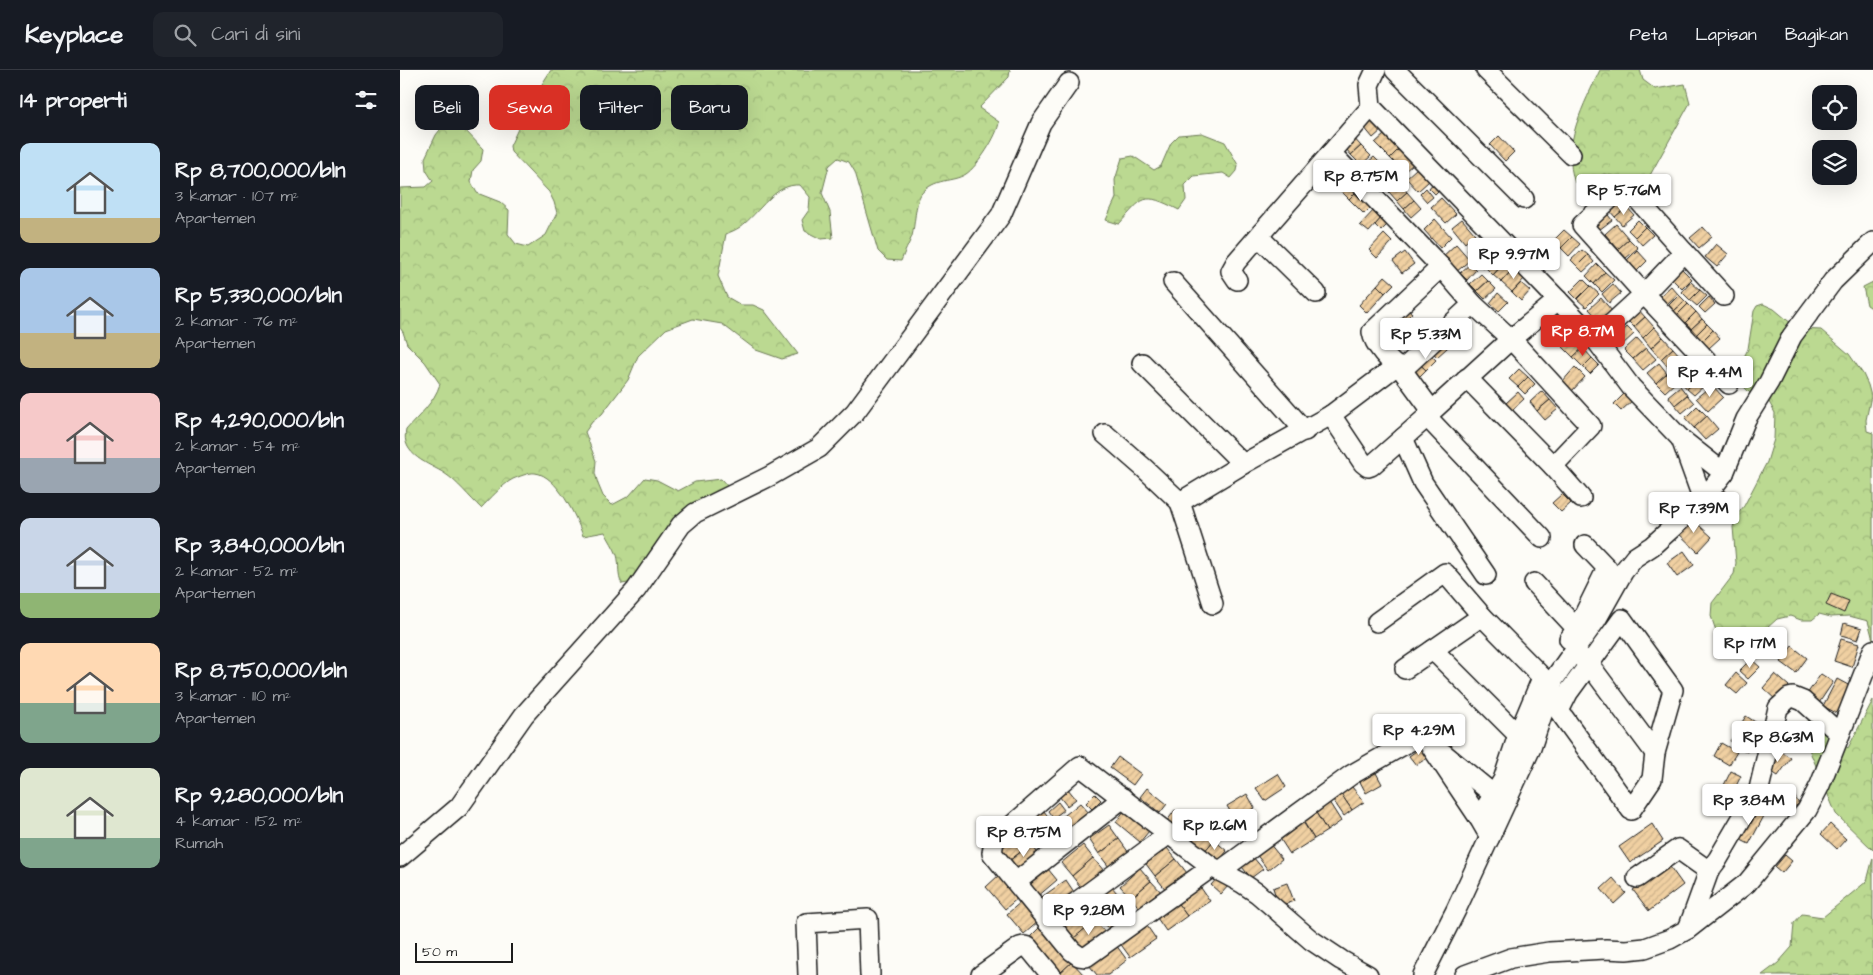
<!DOCTYPE html>
<html lang="id">
<meta charset="utf-8">
<style>
:root{--surface:#171b24;--page:#20242c;--text:#f1f3f6;--muted:#9ea1a6;--line:#363941;--accent:#d93025}
body{margin:0;font-family:"Architects Daughter",sans-serif;background:var(--page);color:var(--text);height:100vh;display:flex;flex-direction:column;font-size:19px;white-space:nowrap}
*{box-sizing:border-box;margin:0}
p{font-size:16px;color:var(--muted)}
.icon{flex:none;width:28px;height:28px;fill:none;stroke:currentColor;stroke-width:2;stroke-linecap:round;stroke-linejoin:round}
.map{position:relative;flex:1;overflow:hidden}
.details{display:flex;flex-direction:column;background:var(--surface);width:400px}
.details>*{flex:none}
.guide{position:absolute;left:15px;top:15px;width:475px;height:45px;display:flex;gap:10px}
.fabs{position:absolute;left:1412px;top:15px;display:grid;gap:10px}
.fabs a{display:grid;place-items:center;width:45px;height:45px;border-radius:10px;background:var(--surface);box-shadow:0 5px 20px #0002;font-size:25px}
.scale{position:absolute;left:15px;bottom:12px;width:98px;box-sizing:border-box;padding-left:5px;border:2px solid #1c1c1c;border-top:0;font-size:14px;line-height:18px;white-space:nowrap;color:#1c1c1c;-webkit-text-stroke:4px #fdfcf7;paint-order:stroke}
.price{position:absolute;translate:-50% -42px;padding:0 11px;border-radius:5px;background:#fff;color:#222;font-size:16px;line-height:32px;filter:drop-shadow(0 1px 2px #0008)}
.price::after{content:'';position:absolute;left:50%;top:30px;width:15px;height:11px;margin-left:-8px;background:inherit;clip-path:polygon(0 0,100% 0,50% 100%)}
.price.selected{background:var(--accent);color:#fff}
ul{padding:0;list-style:none}
li{display:flex;align-items:center;gap:15px;height:125px;padding:0 20px}
li span{display:grid;place-items:center;flex:none;width:140px;height:100px;border-radius:10px;color:#555}
li>.icon{margin-inline-start:auto}
span .icon{width:60px;height:60px;fill:#fffc;stroke-width:1}
li b{font-size:21px}
h2{display:flex;justify-content:space-between;align-items:center;height:60px;padding:0 20px;font-size:21px}
.tag{padding:0 18px;border-radius:10px;background:var(--surface);box-shadow:0 5px 20px #0002;font-size:18px;line-height:45px}
.tag.selected{background:var(--accent);color:#fff}
header{display:flex;align-items:center;gap:30px;box-sizing:border-box;height:70px;padding:0 25px;background:var(--surface);border-bottom:1px solid var(--line)}
header strong{font-size:24px}
nav{display:flex;gap:28px;margin-inline-start:auto;font-size:18px}
.search{width:350px;height:45px;background:var(--page);display:flex;align-items:center;gap:12px;box-sizing:border-box;padding:0 18px;border-radius:10px;color:var(--muted);font-size:19px}
main{display:flex;flex:1;min-height:0}
.map>svg:first-child{display:block}
</style>
<header>
<strong>Keyplace</strong>
<div class="search"><svg class="icon" aria-label="search" viewBox="0 0 24 24"><circle cx="10" cy="10" r="6"/><path d="M15 15l6 6"/></svg>Cari di sini</div>
<nav><a>Peta</a><a>Lapisan</a><a>Bagikan</a></nav>
</header>
<main>
<section class="details">
<h2>14 properti<svg class="icon" aria-label="filters" viewBox="0 0 24 24"><path d="M4 7h16M4 17h16"/><circle cx="9" cy="7" r="2"/><circle cx="15" cy="17" r="2"/></svg></h2>
<ul>
<li><span style="background:linear-gradient(#bfe0f5 75%,#c2b280 0)"><svg class="icon" aria-label="home" viewBox="0 0 24 24"><path d="M3 11l9-7 9 7M6 9v11h12V9"/></svg></span><div><b>Rp 8,700,000/bln</b><p>3 kamar · 107 m²</p><p>Apartemen</p></div></li>
<li><span style="background:linear-gradient(#a9c7e8 65%,#c2b280 0)"><svg class="icon" aria-label="home" viewBox="0 0 24 24"><path d="M3 11l9-7 9 7M6 9v11h12V9"/></svg></span><div><b>Rp 5,330,000/bln</b><p>2 kamar · 76 m²</p><p>Apartemen</p></div></li>
<li><span style="background:linear-gradient(#f6c9c9 65%,#9aa5b1 0)"><svg class="icon" aria-label="home" viewBox="0 0 24 24"><path d="M3 11l9-7 9 7M6 9v11h12V9"/></svg></span><div><b>Rp 4,290,000/bln</b><p>2 kamar · 54 m²</p><p>Apartemen</p></div></li>
<li><span style="background:linear-gradient(#c9d6e8 75%,#8fb573 0)"><svg class="icon" aria-label="home" viewBox="0 0 24 24"><path d="M3 11l9-7 9 7M6 9v11h12V9"/></svg></span><div><b>Rp 3,840,000/bln</b><p>2 kamar · 52 m²</p><p>Apartemen</p></div></li>
<li><span style="background:linear-gradient(#ffd9b3 60%,#7fa58c 0)"><svg class="icon" aria-label="home" viewBox="0 0 24 24"><path d="M3 11l9-7 9 7M6 9v11h12V9"/></svg></span><div><b>Rp 8,750,000/bln</b><p>3 kamar · 110 m²</p><p>Apartemen</p></div></li>
<li><span style="background:linear-gradient(#dfe7d0 70%,#7fa58c 0)"><svg class="icon" aria-label="home" viewBox="0 0 24 24"><path d="M3 11l9-7 9 7M6 9v11h12V9"/></svg></span><div><b>Rp 9,280,000/bln</b><p>4 kamar · 152 m²</p><p>Rumah</p></div></li>
</ul>
</section>
<div class="map">
<svg width="1473" height="905" viewBox="0 0 1473 905">
<defs>
<pattern id="forest-crowns" width="20" height="18" patternUnits="userSpaceOnUse" patternTransform="scale(1.25)"><rect width="20" height="18" fill="#bbd991"/><path d="M2 6a3 3 0 1 1 6 0M12 15a3 3 0 1 1 6 0" fill="none" stroke="#a0ba7c"/></pattern>
<pattern id="building-hatch" width="6" height="6" patternUnits="userSpaceOnUse" patternTransform="scale(1.25)"><rect width="6" height="6" fill="#f0d0a2"/><path d="M-1 1l2-2M0 6l6-6M5 7l2-2" fill="none" stroke="#cdb28b"/></pattern>
</defs>
<rect width="100%" height="100%" fill="#fdfcf7"/>
<filter id="ink" filterUnits="userSpaceOnUse"><feTurbulence type="fractalNoise" baseFrequency=".02" numOctaves="2"/><feDisplacementMap in="SourceGraphic" scale="10" xChannelSelector="R" yChannelSelector="G"/><feConvolveMatrix kernelMatrix="1 2 1 2 8 2 1 2 1" color-interpolation-filters="sRGB"/></filter>
<g filter="url(#ink)">
<g fill="url(#forest-crowns)" stroke="#6c7a56">
<path d="M151 0H610L609 7 579 38 599 52C598 65 577 97 566 104 552 113 535 107 521 124 515 133 515 155 512 166 509 174 504 183 501 191L487 190 478 181 455 102 449 92 438 88 429 96 422 123 430 142 433 168 421 169 405 161 402 150 409 140 410 127 400 115C374 113 360 143 340 157 336 160 330 162 326 164L318 206 327 227 341 235H353L364 240 398 284 382 289 356 280 322 254 293 249 266 259 238 286 228 310 202 344 192 352 185 362 196 391 195 403 198 414 203 426 212 435 229 426 245 408 257 410 278 421 295 412 321 409 330 419 286 443 228 513 222 514C217 506 220 495 217 485 214 477 209 470 205 462L183 466C177 448 157 405 135 403 130 402 118 407 113 409 103 414 89 430 81 438 69 427 58 412 44 403 30 394 0 385 6 360 19 345 34 333 40 314L25 292 7 274 3 262 0 258V118L26 117 33 111 26 100 25 88 36 65 43 56 54 52 65 60 83 79 81 91 73 100 71 112 77 123 100 132 109 140 108 164 116 174 128 177 146 165 157 143 154 132 149 122 111 82 110 76 130 33Z"/>
<path d="M1200 0H1240L1243 10 1255 19 1285 14 1290 33 1249 107 1240 118 1222 108 1204 104 1190 111 1175 113C1161 75 1184 34 1200 0Z"/>
<path d="M802 63 825 72 838 95 837 101 831 108 823 103 794 106 785 115 786 130 779 140C742 121 744 127 719 154L706 150 716 128 715 110 722 88 733 86 754 100 761 96 771 73 779 65Z"/>
<path d="M1473 212V239L1467 235 1463 217Z"/>
<path d="M1363 234 1374 239 1398 259 1421 260 1449 284 1463 304 1468 315 1471 326 1466 350 1467 361 1473 363V570L1468 551 1449 546 1431 547 1419 544 1412 550H1401L1390 546 1377 549 1346 577 1323 568 1315 558 1311 546 1312 533 1334 504 1336 493 1333 457 1337 445 1344 436 1367 392 1374 369 1375 343 1369 332 1350 323 1341 314 1339 308 1340 295 1348 279 1354 241 1357 236Z"/>
<path d="M1473 630V780L1436 744 1401 660 1408 651 1420 652 1448 678Z"/>
<path d="M1473 788V905H1362L1378 893 1392 877 1394 853 1402 844 1423 847 1467 811Z"/>
</g>
<g fill="url(#building-hatch)" stroke="#1c1c1c">
<path d="M969 43 982 60 973 68 959 51Z"/>
<path d="M985 64 999 79 990 88 975 73Z"/>
<path d="M952 66 961 76 951 85 942 74Z"/>
<path d="M1099 66 1114 82 1105 91 1090 75Z"/>
<path d="M961 76 971 86 961 95 951 85Z"/>
<path d="M999 79 1013 94 1004 102 990 88Z"/>
<path d="M974 87 981 94 967 107 960 99Z"/>
<path d="M931 93 942 104 933 113 922 102Z"/>
<path d="M1017 98 1029 111 1018 121 1006 108Z"/>
<path d="M985 99 996 110 986 120 975 109Z"/>
<path d="M942 104 958 120 949 129 933 113Z"/>
<path d="M1034 112 1040 119 1035 124 1029 118Z"/>
<path d="M999 113 1007 122 997 131 989 122Z"/>
<path d="M1026 118 1033 127 1027 132 1020 124Z"/>
<path d="M958 120 973 135 964 144 949 129Z"/>
<path d="M1007 122 1014 130 1004 139 997 131Z"/>
<path d="M1041 128 1056 144 1046 153 1031 137Z"/>
<path d="M1014 130 1021 138 1011 147 1004 139Z"/>
<path d="M1221 130 1227 137 1215 147 1209 140Z"/>
<path d="M1227 137 1234 145 1222 155 1215 147Z"/>
<path d="M975 139 983 146 969 162 960 155Z"/>
<path d="M1204 140 1212 150 1199 160 1191 150Z"/>
<path d="M983 146 990 152 981 161 975 155Z"/>
<path d="M1035 149 1051 167 1040 178 1024 160Z"/>
<path d="M1062 149 1075 164 1065 173 1052 157Z"/>
<path d="M1238 150 1245 157 1235 167 1228 160Z"/>
<path d="M1216 154 1229 169 1218 179 1205 164Z"/>
<path d="M1245 157 1253 165 1242 175 1235 167Z"/>
<path d="M1303 157 1312 167 1299 178 1290 168Z"/>
<path d="M1164 160 1172 167 1161 178 1153 171Z"/>
<path d="M984 164 992 172 977 188 969 180Z"/>
<path d="M1172 167 1180 174 1169 186 1161 178Z"/>
<path d="M1079 168 1086 176 1074 187 1067 180Z"/>
<path d="M1229 169 1238 178 1226 188 1218 179Z"/>
<path d="M1056 174 1070 190 1055 203 1041 188Z"/>
<path d="M1316 174 1328 184 1317 197 1305 187Z"/>
<path d="M1093 175 1100 181 1083 198 1077 192Z"/>
<path d="M1182 180 1188 185 1177 196 1171 190Z"/>
<path d="M1237 180 1247 191 1236 202 1226 191Z"/>
<path d="M1005 182 1014 194 1002 203 993 191Z"/>
<path d="M1100 183 1107 190 1093 205 1086 198Z"/>
<path d="M1188 185 1194 192 1183 202 1177 196Z"/>
<path d="M1107 190 1115 197 1101 212 1093 205Z"/>
<path d="M1070 194 1076 200 1067 210 1060 203Z"/>
<path d="M1197 194 1205 202 1194 214 1186 206Z"/>
<path d="M1115 197 1126 207 1112 222 1101 212Z"/>
<path d="M1281 198 1292 209 1282 219 1271 208Z"/>
<path d="M1205 202 1214 210 1202 222 1194 214Z"/>
<path d="M1081 204 1088 211 1077 221 1070 214Z"/>
<path d="M985 206 994 214 985 223 977 215Z"/>
<path d="M1183 209 1190 216 1177 229 1170 222Z"/>
<path d="M1088 211 1096 219 1085 229 1077 221Z"/>
<path d="M1291 212 1300 220 1290 230 1282 222Z"/>
<path d="M1121 213 1130 221 1121 231 1112 222Z"/>
<path d="M1213 214 1221 223 1209 233 1202 224Z"/>
<path d="M977 215 985 223 967 243 959 235Z"/>
<path d="M1190 216 1199 224 1186 237 1177 229Z"/>
<path d="M1271 216 1278 224 1267 234 1260 226Z"/>
<path d="M1300 220 1307 226 1297 236 1290 230Z"/>
<path d="M1098 223 1108 232 1099 241 1090 233Z"/>
<path d="M1279 225 1285 231 1274 241 1268 236Z"/>
<path d="M1309 227 1315 234 1305 243 1299 237Z"/>
<path d="M1201 228 1212 241 1200 251 1189 239Z"/>
<path d="M1285 231 1288 234 1277 245 1274 241Z"/>
<path d="M1002 234 1012 243 1004 251 994 242Z"/>
<path d="M1288 234 1296 242 1285 253 1277 245Z"/>
<path d="M1237 238 1245 247 1234 257 1225 248Z"/>
<path d="M1296 242 1302 249 1291 259 1285 253Z"/>
<path d="M1245 247 1254 257 1243 268 1234 257Z"/>
<path d="M1302 249 1307 254 1296 265 1291 259Z"/>
<path d="M1159 254 1170 265 1161 275 1150 263Z"/>
<path d="M1307 254 1313 260 1302 271 1296 265Z"/>
<path d="M1227 257 1234 264 1222 275 1215 267Z"/>
<path d="M1254 257 1263 267 1251 278 1243 268Z"/>
<path d="M1045 260 1054 271 1047 278 1037 267Z"/>
<path d="M1313 260 1320 268 1309 278 1302 271Z"/>
<path d="M1170 265 1183 278 1173 287 1161 275Z"/>
<path d="M1037 267 1047 278 1037 287 1027 276Z"/>
<path d="M1263 267 1273 278 1261 289 1251 278Z"/>
<path d="M1237 268 1246 278 1233 289 1224 280Z"/>
<path d="M1183 278 1192 288 1183 297 1173 287Z"/>
<path d="M1246 278 1256 289 1243 300 1233 289Z"/>
<path d="M1273 278 1281 287 1269 298 1261 289Z"/>
<path d="M1025 280 1036 290 1026 300 1015 290Z"/>
<path d="M1281 287 1291 299 1279 309 1269 298Z"/>
<path d="M1192 288 1199 295 1190 304 1183 297Z"/>
<path d="M1015 290 1026 300 1014 312 1003 301Z"/>
<path d="M1259 293 1267 303 1256 313 1247 303Z"/>
<path d="M1175 297 1185 307 1172 321 1162 312Z"/>
<path d="M1119 299 1128 307 1118 317 1109 309Z"/>
<path d="M1291 299 1299 308 1287 319 1279 309Z"/>
<path d="M1267 303 1276 312 1265 322 1256 313Z"/>
<path d="M1128 307 1135 314 1125 324 1118 317Z"/>
<path d="M1299 308 1305 315 1294 325 1287 319Z"/>
<path d="M1312 315 1323 327 1308 341 1296 328Z"/>
<path d="M1280 316 1287 325 1275 335 1268 326Z"/>
<path d="M1142 321 1150 330 1137 341 1130 332Z"/>
<path d="M1227 321 1234 329 1221 341 1214 334Z"/>
<path d="M1118 322 1124 329 1112 340 1106 333Z"/>
<path d="M1287 325 1294 333 1282 343 1275 335Z"/>
<path d="M1150 330 1158 339 1145 350 1137 341Z"/>
<path d="M1297 336 1307 346 1294 358 1285 348Z"/>
<path d="M1307 346 1318 359 1305 370 1294 358Z"/>
<path d="M1319 416 1332 426 1316 447 1303 437Z"/>
<path d="M1162 424 1171 433 1161 442 1152 433Z"/>
<path d="M1289 446 1312 467 1298 482 1275 460Z"/>
<path d="M1284 481 1294 495 1277 507 1267 493Z"/>
<path d="M1431 524 1449 531 1444 543 1426 535Z"/>
<path d="M1444 553 1462 558 1458 570 1441 565Z"/>
<path d="M1441 569 1459 574 1452 597 1434 591Z"/>
<path d="M1392 576 1407 588 1396 603 1381 592Z"/>
<path d="M1351 589 1360 597 1348 609 1339 601Z"/>
<path d="M1336 603 1347 613 1337 624 1326 615Z"/>
<path d="M1375 604 1389 616 1377 631 1363 618Z"/>
<path d="M1421 604 1433 612 1419 633 1407 624Z"/>
<path d="M1437 609 1452 617 1438 644 1423 636Z"/>
<path d="M1346 646 1363 657 1347 682 1330 671Z"/>
<path d="M1034 649 1057 669 1046 682 1023 661Z"/>
<path d="M1321 673 1337 682 1329 695 1314 686Z"/>
<path d="M1022 677 1029 687 1016 695 1009 686Z"/>
<path d="M1379 680 1391 688 1378 706 1366 698Z"/>
<path d="M718 687 741 704 733 715 710 698Z"/>
<path d="M974 699 982 714 966 723 958 708Z"/>
<path d="M1331 701 1341 706 1333 722 1323 717Z"/>
<path d="M878 704 886 717 865 731 856 718Z"/>
<path d="M1366 715 1376 722 1368 732 1358 725Z"/>
<path d="M952 717 964 732 952 740 941 724Z"/>
<path d="M747 718 767 734 760 743 740 727Z"/>
<path d="M668 719 676 729 667 736 659 726Z"/>
<path d="M1391 720 1399 734 1386 742 1378 727Z"/>
<path d="M695 724 701 730 692 739 686 733Z"/>
<path d="M847 724 855 738 835 750 827 736Z"/>
<path d="M941 724 952 740 944 746 933 730Z"/>
<path d="M658 732 664 740 653 748 648 741Z"/>
<path d="M929 732 941 751 927 761 915 741Z"/>
<path d="M680 733 690 744 670 761 660 749Z"/>
<path d="M1349 738 1364 746 1349 774 1333 766Z"/>
<path d="M775 740 795 754 787 766 767 751Z"/>
<path d="M644 741 654 755 636 768 626 755Z"/>
<path d="M724 741 749 761 740 772 716 752Z"/>
<path d="M915 741 927 761 914 769 902 749Z"/>
<path d="M903 752 914 769 890 784 879 767Z"/>
<path d="M1252 754 1263 771 1230 793 1219 777Z"/>
<path d="M1430 754 1446 769 1437 779 1421 764Z"/>
<path d="M654 755 663 767 645 780 636 768Z"/>
<path d="M709 755 719 769 699 784 689 769Z"/>
<path d="M620 760 631 774 609 791 598 776Z"/>
<path d="M801 760 814 770 804 782 791 772Z"/>
<path d="M719 769 729 783 709 797 699 784Z"/>
<path d="M814 770 827 781 817 793 804 782Z"/>
<path d="M869 773 882 789 868 800 856 784Z"/>
<path d="M631 774 640 786 618 803 609 791Z"/>
<path d="M683 775 693 788 672 806 661 793Z"/>
<path d="M767 778 776 789 755 806 746 794Z"/>
<path d="M1385 785 1392 791 1382 803 1375 797Z"/>
<path d="M853 787 863 799 851 808 842 797Z"/>
<path d="M693 788 705 802 683 820 672 806Z"/>
<path d="M776 789 787 803 766 820 755 806Z"/>
<path d="M1268 794 1283 815 1249 841 1233 820Z"/>
<path d="M740 798 751 811 731 828 720 816Z"/>
<path d="M648 799 657 810 637 827 628 816Z"/>
<path d="M599 805 619 827 605 839 586 817Z"/>
<path d="M819 806 829 815 821 824 811 815Z"/>
<path d="M1213 808 1226 823 1214 834 1201 819Z"/>
<path d="M666 810 676 825 650 844 639 829Z"/>
<path d="M751 811 763 824 742 841 731 828Z"/>
<path d="M887 813 894 831 879 836 873 818Z"/>
<path d="M799 815 810 831 787 846 776 831Z"/>
<path d="M712 817 722 829 700 847 690 834Z"/>
<path d="M722 829 733 842 710 860 700 847Z"/>
<path d="M622 831 639 851 624 864 607 844Z"/>
<path d="M776 831 787 846 766 861 755 845Z"/>
<path d="M685 838 695 850 673 869 662 856Z"/>
<path d="M695 850 706 863 683 882 673 869Z"/>
<path d="M743 850 756 869 730 887 717 869Z"/>
<path d="M640 857 672 892 660 903 628 869Z"/>
<path d="M716 875 727 890 708 905H697L689 895Z"/>
<path d="M672 892 684 905H661L660 903Z"/>
</g>
<g fill="none" stroke-linecap="round" stroke-linejoin="round">
<g stroke="#1c1c1c" stroke-width="22">
<g id="minor">
<path d="M976 0 969 15 971 37 1158 230 1195 269 1231 317 1281 369 1324 403"/>
<path d="M995 0 1124 129"/>
<path d="M1086 0 1171 84"/>
<path d="M931 83 971 37"/>
<path d="M859 167 916 223"/>
<path d="M1284 182 1324 226"/>
<path d="M837 210 831 201 836 192 931 83 1041 197 1073 234 1111 269 1158 230"/>
<path d="M773 212 905 361"/>
<path d="M1195 269 1244 224 1284 182 1238 130 1226 121 1218 122 1213 126 1182 155 1244 224 1329 314"/>
<path d="M742 293 843 394"/>
<path d="M1002 300 1073 234"/>
<path d="M1032 341 1002 300C990 293 974 275 972 262L1041 197"/>
<path d="M931 345 963 393 968 397 971 396 1027 347 1032 341 1111 269 1191 356 1153 396 1067 308"/>
<path d="M1027 347 1142 468"/>
<path d="M705 364 744 398 780 432 843 394 931 345 996 296"/>
<path d="M1003 368 1023 413 1086 505"/>
<path d="M1281 369 1303 430"/>
<path d="M1153 396 1181 428"/>
<path d="M780 432 813 534"/>
<path d="M1134 513 1177 559"/>
<path d="M1222 549 1273 620 1255 683 1252 709 1231 740 1159 641 1168 623Z"/>
<path d="M977 552 1045 503 1082 546"/>
<path d="M1169 569 1177 559 1207 498 1185 475"/>
<path d="M1033 580 1118 665"/>
<path d="M1181 587 1189 594 1255 683"/>
<path d="M1005 599 1082 546 1142 607"/>
<path d="M1043 683 1094 725"/>
<path d="M1079 748 1103 710 1118 665 1142 608"/>
<path d="M0 787 59 737 124 645 236 520 281 455 295 443 370 406 419 378 455 342 601 145 641 53 669 13"/>
<path d="M812 797 686 887 679 886 672 881 592 783 594 771 680 696 812 797 842 813 857 823 911 870 941 890 968 905"/>
<path d="M820 801 951 705 1019 666 1026 669 1079 748 1090 767"/>
<path d="M1237 808 1278 779 1309 801"/>
<path d="M616 812 723 728"/>
<path d="M648 853 769 764"/>
<path d="M1288 859 1309 801 1318 789 1359 719 1378 638 1389 628 1393 627 1403 631 1440 664"/>
<path d="M408 905 406 853 468 849 470 905"/>
<path d="M581 905 620 877 624 876 628 877 651 905"/>
<path d="M1023 905 1056 840 1131 678 1154 609 1196 550 1223 502 1235 487 1252 476 1303 430 1324 403 1346 349 1369 312 1392 266 1433 211 1473 172"/>
<path d="M1065 905 1111 888 1149 882 1206 879 1226 880 1245 878 1270 869 1288 859 1347 813 1407 740 1420 715 1473 580"/>
</g>
</g>
<use href="#minor" stroke="#fdfcf7" stroke-width="19"/>
</g>
</g>
</svg>
<div class="fabs">
<a><svg class="icon" aria-label="locate" viewBox="0 0 24 24"><circle cx="12" cy="12" r="6"/><path d="M12 2v4M12 18v4M2 12h4M18 12h4"/></svg></a>
<a><svg class="icon" aria-label="layers" viewBox="0 0 24 24"><path d="M12 4l9 5-9 5-9-5zM3 14l9 5 9-5"/></svg></a>
</div>
<div class="scale">50 m</div>
<b class="price" style="left:961px;top:132px">Rp 8.75M</b>
<b class="price" style="left:1224px;top:146px">Rp 5.76M</b>
<b class="price" style="left:1114px;top:210px">Rp 9.97M</b>
<b class="price selected" style="left:1183px;top:287px">Rp 8.7M</b>
<b class="price" style="left:1026px;top:290px">Rp 5.33M</b>
<b class="price" style="left:1310px;top:328px">Rp 4.4M</b>
<b class="price" style="left:1294px;top:464px">Rp 7.39M</b>
<b class="price" style="left:1350px;top:599px">Rp 17M</b>
<b class="price" style="left:1019px;top:686px">Rp 4.29M</b>
<b class="price" style="left:1378px;top:693px">Rp 8.63M</b>
<b class="price" style="left:1349px;top:756px">Rp 3.84M</b>
<b class="price" style="left:815px;top:781px">Rp 12.6M</b>
<b class="price" style="left:624px;top:788px">Rp 8.75M</b>
<b class="price" style="left:689px;top:866px">Rp 9.28M</b>
<div class="guide">
<a class="tag">Beli</a>
<a class="tag selected">Sewa</a>
<a class="tag">Filter</a>
<a class="tag">Baru</a>
</div>
</div>
</main>
